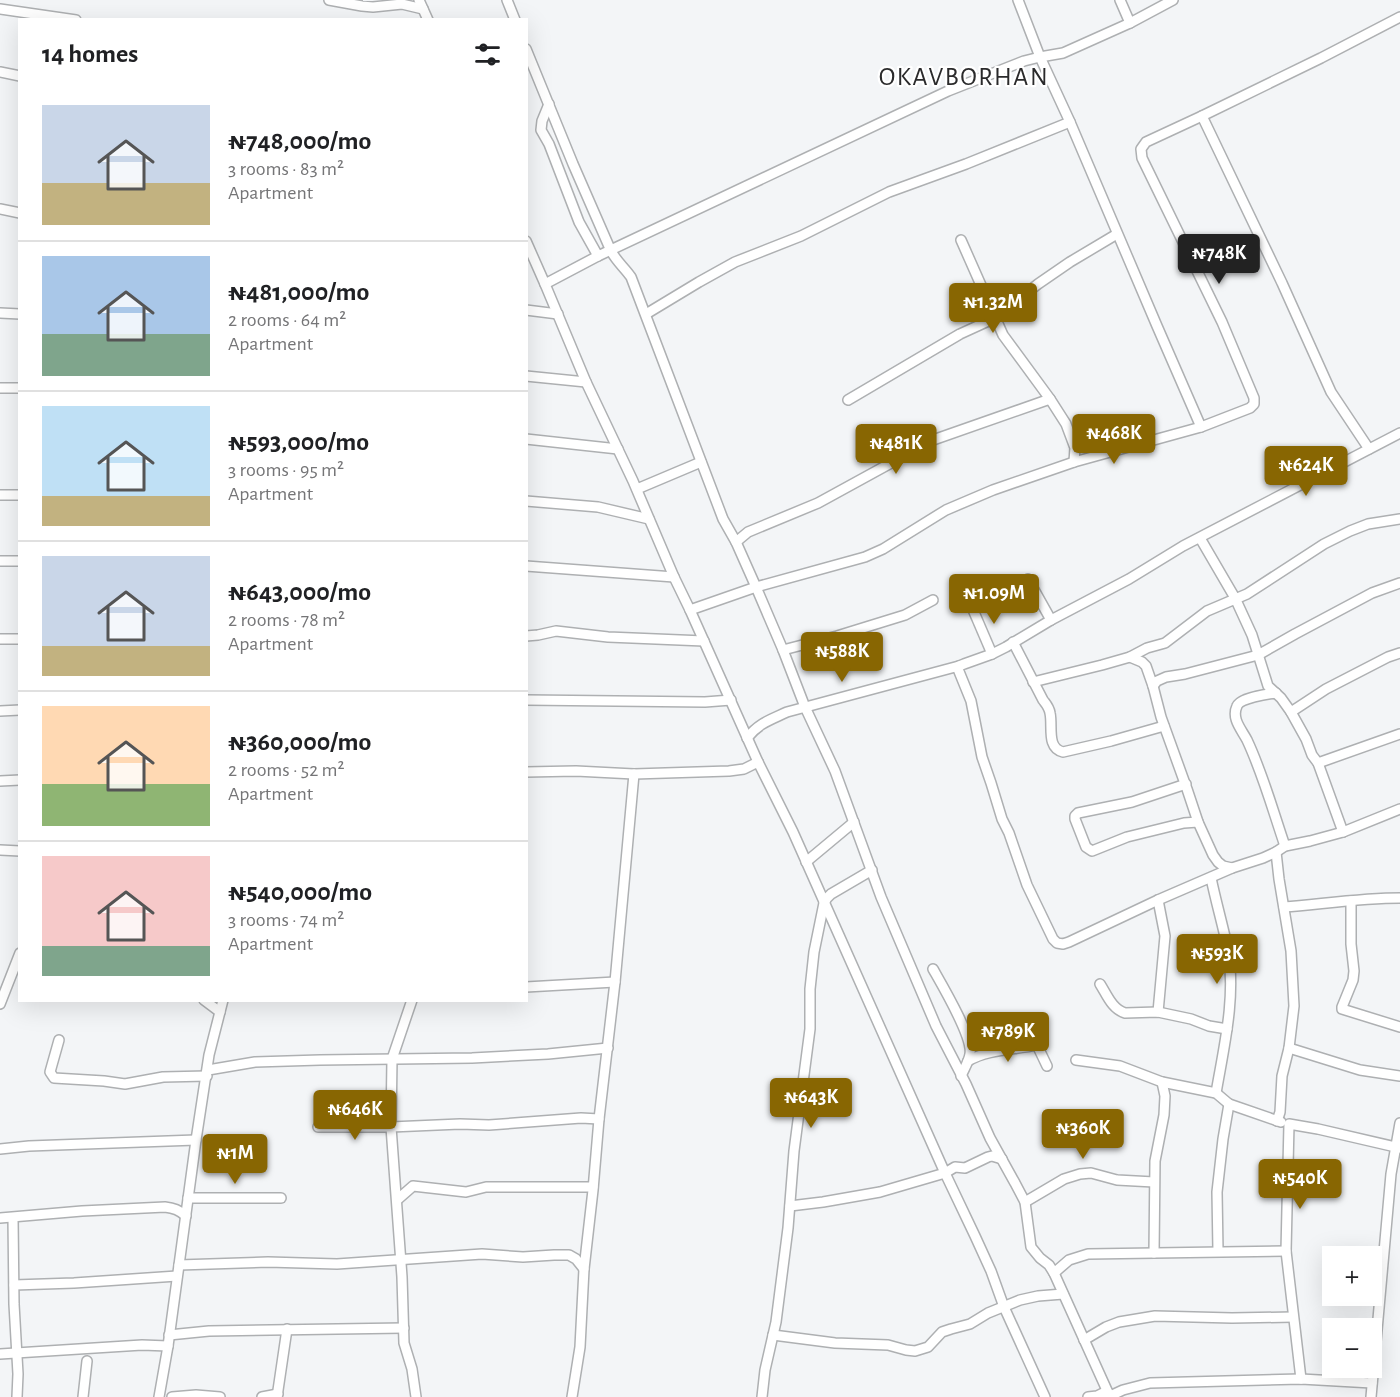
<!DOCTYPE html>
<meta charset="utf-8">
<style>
:root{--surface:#fff;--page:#f6f6f6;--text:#202124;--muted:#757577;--line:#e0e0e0;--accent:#886602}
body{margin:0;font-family:"Alegreya Sans",sans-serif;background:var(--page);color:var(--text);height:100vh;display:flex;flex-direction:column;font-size:22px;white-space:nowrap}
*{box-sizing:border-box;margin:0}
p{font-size:20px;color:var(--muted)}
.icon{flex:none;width:33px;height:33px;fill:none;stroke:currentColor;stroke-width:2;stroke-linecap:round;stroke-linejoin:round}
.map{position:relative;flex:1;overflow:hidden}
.sheet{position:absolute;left:18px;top:18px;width:510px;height:984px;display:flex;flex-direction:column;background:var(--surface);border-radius:0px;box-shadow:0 6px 24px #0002}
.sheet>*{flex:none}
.fabs{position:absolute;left:1322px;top:1246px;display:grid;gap:12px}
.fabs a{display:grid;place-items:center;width:60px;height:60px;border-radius:0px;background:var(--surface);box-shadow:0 6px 24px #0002;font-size:30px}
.price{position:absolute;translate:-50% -51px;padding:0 14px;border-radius:6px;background:var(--accent);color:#fff;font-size:20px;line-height:39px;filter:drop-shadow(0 2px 3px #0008)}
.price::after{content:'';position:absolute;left:50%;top:36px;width:18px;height:14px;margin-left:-9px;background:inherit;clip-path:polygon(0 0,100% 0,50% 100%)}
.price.selected{background:#222;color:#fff}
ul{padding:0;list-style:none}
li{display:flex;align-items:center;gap:18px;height:150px;padding:0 24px}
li+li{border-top:2px solid var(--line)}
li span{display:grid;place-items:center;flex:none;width:168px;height:120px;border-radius:0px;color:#555}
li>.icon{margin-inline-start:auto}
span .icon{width:72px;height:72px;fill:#fffc;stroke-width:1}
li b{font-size:26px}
h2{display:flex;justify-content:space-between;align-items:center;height:72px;padding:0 24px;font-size:26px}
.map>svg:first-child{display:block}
</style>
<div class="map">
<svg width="1400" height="1397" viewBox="0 0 1400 1397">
<rect width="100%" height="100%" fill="#f3f5f7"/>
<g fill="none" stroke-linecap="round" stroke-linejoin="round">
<g stroke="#aeb0b2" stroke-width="12">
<g id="minor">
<path d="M329 0 362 6 373 7 402 4 423 9"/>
<path d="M419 0 428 20"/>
<path d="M507 0 515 20"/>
<path d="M1120 0 1130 23"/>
<path d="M0 9 76 20"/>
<path d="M526 49 573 164 611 251C617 262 624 267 631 277L723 519 736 542 756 587 783 650 805 707 835 771 881 897 936 1026 966 1084 990 1138 1015 1183 1025 1202 1031 1247 1040 1258 1049 1265 1054 1273 1110 1397"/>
<path d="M0 72 20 76"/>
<path d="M549 104 542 121 541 130 549 144 579 222 598 256"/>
<path d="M0 209 20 213"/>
<path d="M961 240 1003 335 1050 399 1066 424 1075 448 1074 462"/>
<path d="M526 241 545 284"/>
<path d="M526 310 558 314"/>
<path d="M0 313 20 314"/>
<path d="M646 314 699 282 735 262 801 236 889 192 966 164 1070 122 1040 57 1018 0"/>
<path d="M526 376 586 382"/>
<path d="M0 388H20"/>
<path d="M848 400 960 334 995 318 1038 284 1070 262 1117 234"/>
<path d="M1201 427 1250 408 1254 404V398L1222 322 1142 158 1141 149 1146 142 1202 116"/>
<path d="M1400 433 1183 546 1129 579 1051 620 1006 647 992 654 964 664 959 666 958 669 971 701 982 757 991 783 1002 819 1009 833 1027 885 1053 939 1057 943 1063 944 1069 942 1158 900 1232 868 1263 858 1276 852 1285 846 1310 841 1343 832 1400 809"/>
<path d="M526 439 618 449"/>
<path d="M1369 449 1331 392 1282 283 1202 116 1321 58 1400 17"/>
<path d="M637 489 701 462"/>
<path d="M0 495H20"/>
<path d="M526 501 598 507 649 519"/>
<path d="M1200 538 1235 598 1252 635 1268 686 1281 698 1291 712 1306 739 1312 755 1318 763 1343 832"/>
<path d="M736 542 748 532 818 503 933 440 1050 399"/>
<path d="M0 561H20"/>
<path d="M526 566 674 577"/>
<path d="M1028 579 1051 620"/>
<path d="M971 605 992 654"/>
<path d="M690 610 756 587 865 557 883 549 946 510 993 490 1074 462 1201 427 1157 326 1070 122"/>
<path d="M526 636 538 635 556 631 608 637 704 641"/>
<path d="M0 639H20"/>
<path d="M1013 642 1043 700C1046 704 1049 707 1050 713 1053 726 1046 748 1063 752L1111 741 1164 726"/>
<path d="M783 650 837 636 905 615 933 600"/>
<path d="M1130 657 1142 662 1146 666 1153 686 1161 717 1187 789 1198 822 1213 855 1218 862 1223 866 1232 868"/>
<path d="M1033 682 1102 665 1130 657 1147 648 1165 643 1207 611 1247 594 1324 544 1350 531 1368 524 1400 519"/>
<path d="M1153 686 1157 681 1166 677 1185 674 1258 655 1295 634 1372 593 1400 583"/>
<path d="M1276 693C1267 694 1240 698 1237 706 1231 719 1242 730 1247 740 1263 774 1273 811 1285 846"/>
<path d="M526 700 705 702 731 700"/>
<path d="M0 711 20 710"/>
<path d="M1291 712 1326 689 1388 657 1400 653"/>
<path d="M747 738C759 723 770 720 787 712L959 666"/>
<path d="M1318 763 1400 734"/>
<path d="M526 772 576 771 634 774 729 771 744 769 758 762"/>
<path d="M0 781 20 780"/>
<path d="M1186 784 1132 802 1078 813 1075 816V819L1086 847 1092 851 1127 837 1184 823 1198 822"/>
<path d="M0 850 20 851"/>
<path d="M1276 852 1279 879 1291 951 1294 1006 1289 1048 1282 1076 1280 1112 1277 1121"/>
<path d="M806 862 854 822"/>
<path d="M1211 878C1216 902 1223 926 1228 950 1236 998 1224 1046 1216 1093"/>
<path d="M1158 900 1165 936 1158 1012"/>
<path d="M1351 901V944L1354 971 1353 980 1342 1007V1009L1400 1027"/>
<path d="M1284 907C1322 904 1362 898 1400 898"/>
<path d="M933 969C942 985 973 1037 970 1054 969 1061 964 1069 961 1076"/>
<path d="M1100 984C1107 995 1112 1009 1125 1013L1158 1012 1191 1019 1209 1026 1227 1029"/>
<path d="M526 987 615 982"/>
<path d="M204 1000 220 1012"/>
<path d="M412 1000 392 1059 391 1127 402 1277 404 1343 412 1369 416 1397"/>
<path d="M0 1004 20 953"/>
<path d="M59 1040 50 1072 54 1078 104 1081 125 1084 163 1077 207 1076"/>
<path d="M1289 1048 1360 1070 1400 1076"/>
<path d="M1076 1060 1120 1066 1162 1082 1216 1093 1229 1104 1281 1122"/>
<path d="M968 1061C988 1049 1014 1050 1037 1045L1047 1066"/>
<path d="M208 1070 255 1062 320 1060 472 1058 548 1054 608 1048"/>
<path d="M318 1127H391L460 1124 489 1125 581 1118 599 1119"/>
<path d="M0 1149 29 1146 196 1140"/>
<path d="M188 1198H281"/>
<path d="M397 1200 413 1186 466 1192 486 1187H593"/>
<path d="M1025 1202 1064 1179 1080 1174 1091 1173 1117 1180 1154 1182"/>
<path d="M790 1206 823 1202 880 1192 945 1173 955 1167 965 1168 988 1157 992 1156 1002 1159"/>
<path d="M0 1218 82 1211 165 1207C174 1208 179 1210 186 1216"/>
<path d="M13 1218 14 1304 18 1374 17 1397"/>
<path d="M1218 1251 1217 1192 1223 1139 1229 1104"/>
<path d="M1154 1253 1155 1161 1164 1115 1165 1096 1162 1082"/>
<path d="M179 1265 268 1262 337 1264 482 1254 523 1257 554 1255H569L576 1259 584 1269"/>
<path d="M1054 1273 1069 1260 1088 1254 1286 1251"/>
<path d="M14 1285 74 1283 177 1276"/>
<path d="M169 1335 209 1331 404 1328"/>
<path d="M773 1335 835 1343 888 1345 906 1350 915 1351 928 1347 942 1332 951 1329 970 1324 988 1313 1020 1300 1038 1296 1063 1294"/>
<path d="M1084 1340 1106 1327 1119 1322 1155 1316 1232 1318 1293 1317"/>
<path d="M0 1354 142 1345 168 1346"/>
<path d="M1301 1379 1286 1251 1289 1124 1318 1129 1400 1148"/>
<path d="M1110 1396 1123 1390 1150 1383 1301 1379 1372 1383"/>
<path d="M83 1397 87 1361"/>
<path d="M159 1397 168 1346 196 1140 209 1055 223 1000"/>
<path d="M172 1397 196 1395 220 1397"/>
<path d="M262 1397 278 1394"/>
<path d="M277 1397 287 1329"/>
<path d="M572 1397 580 1347 584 1269 593 1190 599 1119 615 982 634 774"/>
<path d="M762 1397 765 1370 776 1322 788 1228 794 1151 810 1029V989L814 952 824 903 827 898 831 894 872 870"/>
<path d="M1045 1397 1004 1307 991 1271 975 1236 945 1173 793 832 758 762 690 610 674 577 633 481 586 382 545 284 598 256 948 91 1024 61 1040 57 1063 53 1130 23 1173 0"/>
<path d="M1088 1397 1097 1396 1107 1391"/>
<path d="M1371 1397 1391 1174 1400 1123"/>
</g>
</g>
<use href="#minor" stroke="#fff" stroke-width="9"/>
</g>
<g text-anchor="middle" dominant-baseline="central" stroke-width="4.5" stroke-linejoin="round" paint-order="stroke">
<g font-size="26" letter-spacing="1.5" fill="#2a2a2b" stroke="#fff">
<text x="964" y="77">OKAVBORHAN</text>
</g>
</g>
</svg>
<div class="fabs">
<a>+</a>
<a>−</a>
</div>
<b class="price selected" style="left:1219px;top:285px">₦748K</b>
<b class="price" style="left:993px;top:334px">₦1.32M</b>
<b class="price" style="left:1114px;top:465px">₦468K</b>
<b class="price" style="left:896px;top:475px">₦481K</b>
<b class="price" style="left:1306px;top:497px">₦624K</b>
<b class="price" style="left:994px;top:625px">₦1.09M</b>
<b class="price" style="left:842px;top:683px">₦588K</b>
<b class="price" style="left:1217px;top:985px">₦593K</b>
<b class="price" style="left:1008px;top:1063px">₦789K</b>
<b class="price" style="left:811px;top:1129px">₦643K</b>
<b class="price" style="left:355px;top:1141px">₦646K</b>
<b class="price" style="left:1083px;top:1160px">₦360K</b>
<b class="price" style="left:235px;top:1185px">₦1M</b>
<b class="price" style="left:1300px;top:1210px">₦540K</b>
<section class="sheet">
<h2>14 homes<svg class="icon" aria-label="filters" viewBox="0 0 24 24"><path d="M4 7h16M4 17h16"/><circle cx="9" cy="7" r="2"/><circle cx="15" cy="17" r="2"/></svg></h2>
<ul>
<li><span style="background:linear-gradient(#c9d6e8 65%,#c2b280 0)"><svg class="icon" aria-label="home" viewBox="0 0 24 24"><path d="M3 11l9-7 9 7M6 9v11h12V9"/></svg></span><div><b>₦748,000/mo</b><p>3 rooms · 83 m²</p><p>Apartment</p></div></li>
<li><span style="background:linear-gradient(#a9c7e8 65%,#7fa58c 0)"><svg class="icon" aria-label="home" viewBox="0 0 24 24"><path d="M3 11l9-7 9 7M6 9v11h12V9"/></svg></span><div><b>₦481,000/mo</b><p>2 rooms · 64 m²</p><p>Apartment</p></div></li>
<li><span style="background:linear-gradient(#bfe0f5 75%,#c2b280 0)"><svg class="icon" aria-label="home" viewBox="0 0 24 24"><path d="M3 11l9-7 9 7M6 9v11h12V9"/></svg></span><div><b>₦593,000/mo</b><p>3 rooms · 95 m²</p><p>Apartment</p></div></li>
<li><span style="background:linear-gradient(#c9d6e8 75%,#c2b280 0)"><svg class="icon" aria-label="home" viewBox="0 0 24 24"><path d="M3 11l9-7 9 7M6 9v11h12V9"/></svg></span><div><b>₦643,000/mo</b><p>2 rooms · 78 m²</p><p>Apartment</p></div></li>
<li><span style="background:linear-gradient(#ffd9b3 65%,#8fb573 0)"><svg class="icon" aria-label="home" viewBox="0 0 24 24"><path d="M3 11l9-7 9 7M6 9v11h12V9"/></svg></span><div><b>₦360,000/mo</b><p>2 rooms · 52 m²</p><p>Apartment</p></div></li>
<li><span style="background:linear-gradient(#f6c9c9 75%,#7fa58c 0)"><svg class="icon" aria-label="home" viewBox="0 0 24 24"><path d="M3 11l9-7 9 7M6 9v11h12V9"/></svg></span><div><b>₦540,000/mo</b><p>3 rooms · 74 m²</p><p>Apartment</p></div></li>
</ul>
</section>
</div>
